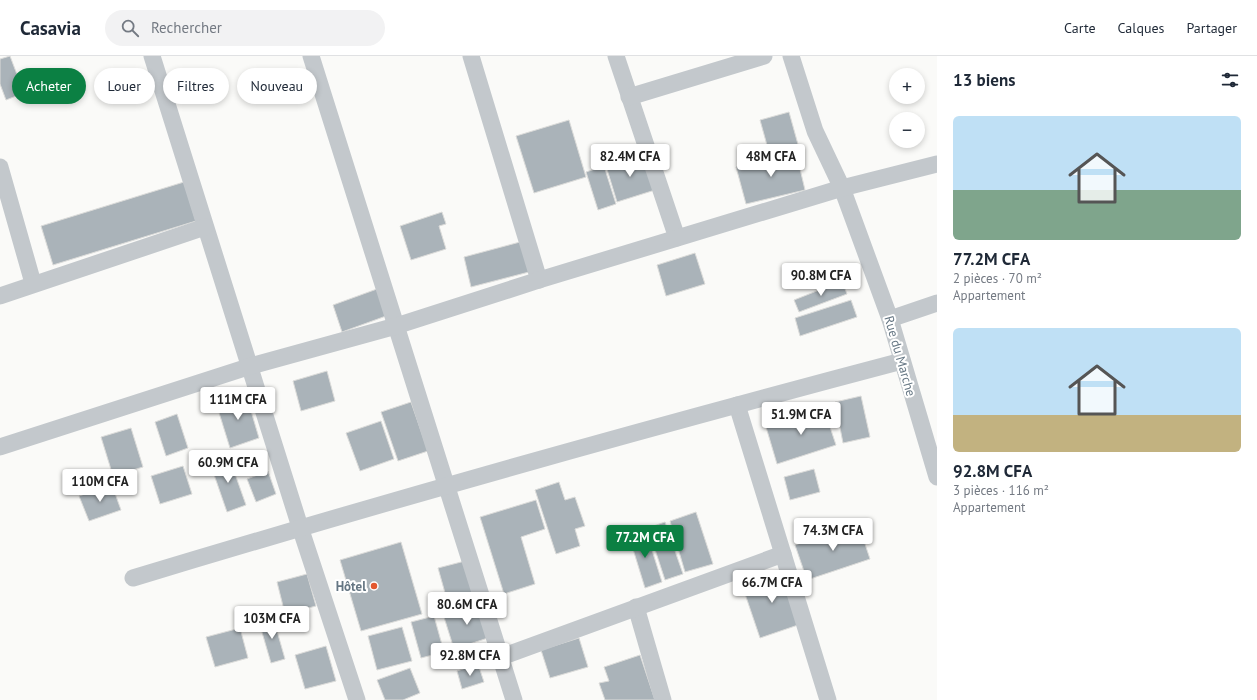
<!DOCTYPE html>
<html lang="fr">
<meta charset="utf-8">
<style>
:root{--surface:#fff;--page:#f2f2f3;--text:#1f2937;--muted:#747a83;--line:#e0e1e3;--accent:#0b8043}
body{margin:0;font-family:"PT Sans",sans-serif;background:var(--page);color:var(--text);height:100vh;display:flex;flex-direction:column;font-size:15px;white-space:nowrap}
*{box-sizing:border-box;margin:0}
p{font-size:13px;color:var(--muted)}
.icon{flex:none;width:22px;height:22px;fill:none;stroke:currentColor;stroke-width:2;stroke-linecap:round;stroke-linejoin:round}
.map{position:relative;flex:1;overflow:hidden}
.details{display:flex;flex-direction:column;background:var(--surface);width:320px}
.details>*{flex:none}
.hud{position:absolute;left:12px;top:12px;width:380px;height:36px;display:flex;gap:8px}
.fabs{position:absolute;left:889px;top:12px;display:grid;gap:8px}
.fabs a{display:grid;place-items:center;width:36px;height:36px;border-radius:50%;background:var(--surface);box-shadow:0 2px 6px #0003;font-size:20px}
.price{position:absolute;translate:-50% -34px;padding:0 9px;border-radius:4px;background:#fff;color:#222;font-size:13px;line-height:26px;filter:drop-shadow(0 1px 2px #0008)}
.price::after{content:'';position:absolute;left:50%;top:24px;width:12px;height:9px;margin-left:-6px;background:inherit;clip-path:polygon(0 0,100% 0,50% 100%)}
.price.selected{background:var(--accent);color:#fff}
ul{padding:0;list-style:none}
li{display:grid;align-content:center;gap:8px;height:212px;padding:0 16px}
li span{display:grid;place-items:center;height:124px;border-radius:6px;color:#555}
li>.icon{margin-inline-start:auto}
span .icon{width:72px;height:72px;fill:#fffc;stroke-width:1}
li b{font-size:17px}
h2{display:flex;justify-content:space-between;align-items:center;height:48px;padding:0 16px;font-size:17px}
.pill{padding:0 14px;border-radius:18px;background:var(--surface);box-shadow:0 2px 6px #0003;font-size:14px;line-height:36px}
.pill.selected{background:var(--accent);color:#fff}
header{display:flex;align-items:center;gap:24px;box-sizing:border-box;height:56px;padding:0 20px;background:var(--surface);border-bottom:1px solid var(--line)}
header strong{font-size:19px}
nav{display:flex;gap:22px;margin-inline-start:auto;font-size:14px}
.search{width:280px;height:36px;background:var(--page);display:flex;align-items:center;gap:10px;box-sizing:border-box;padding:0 14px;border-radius:22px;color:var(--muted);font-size:15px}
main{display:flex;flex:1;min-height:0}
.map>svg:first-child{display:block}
</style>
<header>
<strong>Casavia</strong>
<div class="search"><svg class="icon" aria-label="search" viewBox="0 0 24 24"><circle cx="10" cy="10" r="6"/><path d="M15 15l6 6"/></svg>Rechercher</div>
<nav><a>Carte</a><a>Calques</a><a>Partager</a></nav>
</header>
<main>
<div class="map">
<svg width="937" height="644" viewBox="0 0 937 644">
<rect width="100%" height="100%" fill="#fafaf8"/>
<g fill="#aab3b9" stroke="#dcdcda">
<path d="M10 0 24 37 6 44 0 28V3Z"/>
<path d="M789 56 799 92 770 100 760 64Z"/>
<path d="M569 64 586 121 534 137 516 80Z"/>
<path d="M796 96 805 134 746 148 736 111Z"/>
<path d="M643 98 655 134 617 146 606 110Z"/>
<path d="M604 110 616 148 598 154 586 116Z"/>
<path d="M184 126 196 165 53 209 41 170Z"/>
<path d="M442 156 446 168 439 170 446 193 411 204 400 170Z"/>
<path d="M520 186 529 216 471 231 464 201Z"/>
<path d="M695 197 705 228 666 240 657 209Z"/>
<path d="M842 225 847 238 799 256 794 244Z"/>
<path d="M377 233 386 260 342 276 333 249Z"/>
<path d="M851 244 857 261 800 280 795 262Z"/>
<path d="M327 315 335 345 301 355 293 325Z"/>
<path d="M246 338 259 382 230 392 216 347Z"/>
<path d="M861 340 870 381 843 387 835 346Z"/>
<path d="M411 346 428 395 398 405 381 356Z"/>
<path d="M824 353 836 389 777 408 766 371Z"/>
<path d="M177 358 188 392 166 400 155 366Z"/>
<path d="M381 365 394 403 360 415 346 377Z"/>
<path d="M131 372 143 411 113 420 101 381Z"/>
<path d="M229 401 246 449 227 456 210 407Z"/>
<path d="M183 410 192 438 160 448 151 420Z"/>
<path d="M814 413 820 436 790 444 784 421Z"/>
<path d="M268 415 276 438 256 446 247 423Z"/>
<path d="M559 426 565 444 575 441 585 470 575 473 580 490 556 498 535 434Z"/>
<path d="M112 429 121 454 89 465 79 440Z"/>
<path d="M536 444 545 473 521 481 535 528 504 538 480 461Z"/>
<path d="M696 456 713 508 685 516 670 465Z"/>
<path d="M665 466 683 518 665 524 648 472Z"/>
<path d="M858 467 870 503 807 524 795 489Z"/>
<path d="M646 475 662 526 645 532 629 480Z"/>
<path d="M401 486 422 558 361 575 340 504Z"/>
<path d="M465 505 476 543 449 551 438 512Z"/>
<path d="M783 515 801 568 760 582 742 529Z"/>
<path d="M307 518 316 550 285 558 277 526Z"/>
<path d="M479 546 491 581 454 593 443 558Z"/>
<path d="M434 560 444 596 421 602 411 566Z"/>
<path d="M273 561 285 603 271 607 259 566Z"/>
<path d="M402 571 412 605 377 614 368 580Z"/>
<path d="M240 572 248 602 215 611 206 581Z"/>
<path d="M579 582 588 611 550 622 541 594Z"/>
<path d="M326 590 336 625 305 633 295 599Z"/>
<path d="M640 599 655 644H605L599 627 609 625 604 611Z"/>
<path d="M478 608 484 626 462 633 457 615Z"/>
<path d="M410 612 420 637 403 644H385L377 624Z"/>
</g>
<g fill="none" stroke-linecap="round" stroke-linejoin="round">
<g stroke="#c3c8cc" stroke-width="17">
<path d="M152 0 300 471 357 644"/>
<path d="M311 0C378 215 448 429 514 644"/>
<path d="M471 0 539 224"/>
<path d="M616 0 677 182"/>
<path d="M791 0 815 75 842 132 890 263 937 421"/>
<path d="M629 41 764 0"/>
<path d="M0 111 33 227"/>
<path d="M0 240 205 171"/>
<path d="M890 263 937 247"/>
<path d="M737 349 828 644"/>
<path d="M0 391 251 310 396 270 539 224 842 132 937 108"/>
<path d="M133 522C387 445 644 373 902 305"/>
<path d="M636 551 663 644"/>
<path d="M501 601 783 498"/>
</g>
</g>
<circle fill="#e4572e" stroke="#fff" stroke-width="1.5" cx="374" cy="530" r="4"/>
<g text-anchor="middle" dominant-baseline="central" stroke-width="4" stroke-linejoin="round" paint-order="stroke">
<g font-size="13" fill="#657683" stroke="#fff">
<text transform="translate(900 300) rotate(74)">Rue du Marche</text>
</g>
<g font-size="13" font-weight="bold" fill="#657683" stroke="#fff" text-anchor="end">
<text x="366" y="530">Hôtel</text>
</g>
</g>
</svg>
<div class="fabs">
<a>+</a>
<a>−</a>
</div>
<b class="price" style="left:630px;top:122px">82.4M CFA</b>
<b class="price" style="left:771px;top:122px">48M CFA</b>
<b class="price" style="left:821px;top:241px">90.8M CFA</b>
<b class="price" style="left:238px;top:365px">111M CFA</b>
<b class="price" style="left:801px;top:380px">51.9M CFA</b>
<b class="price" style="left:228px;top:428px">60.9M CFA</b>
<b class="price" style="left:100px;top:447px">110M CFA</b>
<b class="price" style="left:833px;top:496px">74.3M CFA</b>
<b class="price selected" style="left:645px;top:503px">77.2M CFA</b>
<b class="price" style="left:772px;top:548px">66.7M CFA</b>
<b class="price" style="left:467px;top:570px">80.6M CFA</b>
<b class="price" style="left:272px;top:584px">103M CFA</b>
<b class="price" style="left:470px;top:621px">92.8M CFA</b>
<div class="hud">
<a class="pill selected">Acheter</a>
<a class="pill">Louer</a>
<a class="pill">Filtres</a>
<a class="pill">Nouveau</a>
</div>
</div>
<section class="details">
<h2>13 biens<svg class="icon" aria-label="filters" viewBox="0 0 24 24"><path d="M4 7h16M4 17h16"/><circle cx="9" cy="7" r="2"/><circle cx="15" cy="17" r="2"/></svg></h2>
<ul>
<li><span style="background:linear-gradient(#bfe0f5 60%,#7fa58c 0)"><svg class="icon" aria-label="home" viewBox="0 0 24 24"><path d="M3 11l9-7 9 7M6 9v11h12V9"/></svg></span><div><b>77.2M CFA</b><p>2 pièces · 70 m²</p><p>Appartement</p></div></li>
<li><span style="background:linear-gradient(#bfe0f5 70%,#c2b280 0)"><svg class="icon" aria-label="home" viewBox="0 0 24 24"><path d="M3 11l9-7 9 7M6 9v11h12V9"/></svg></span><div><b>92.8M CFA</b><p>3 pièces · 116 m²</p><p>Appartement</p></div></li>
</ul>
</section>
</main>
